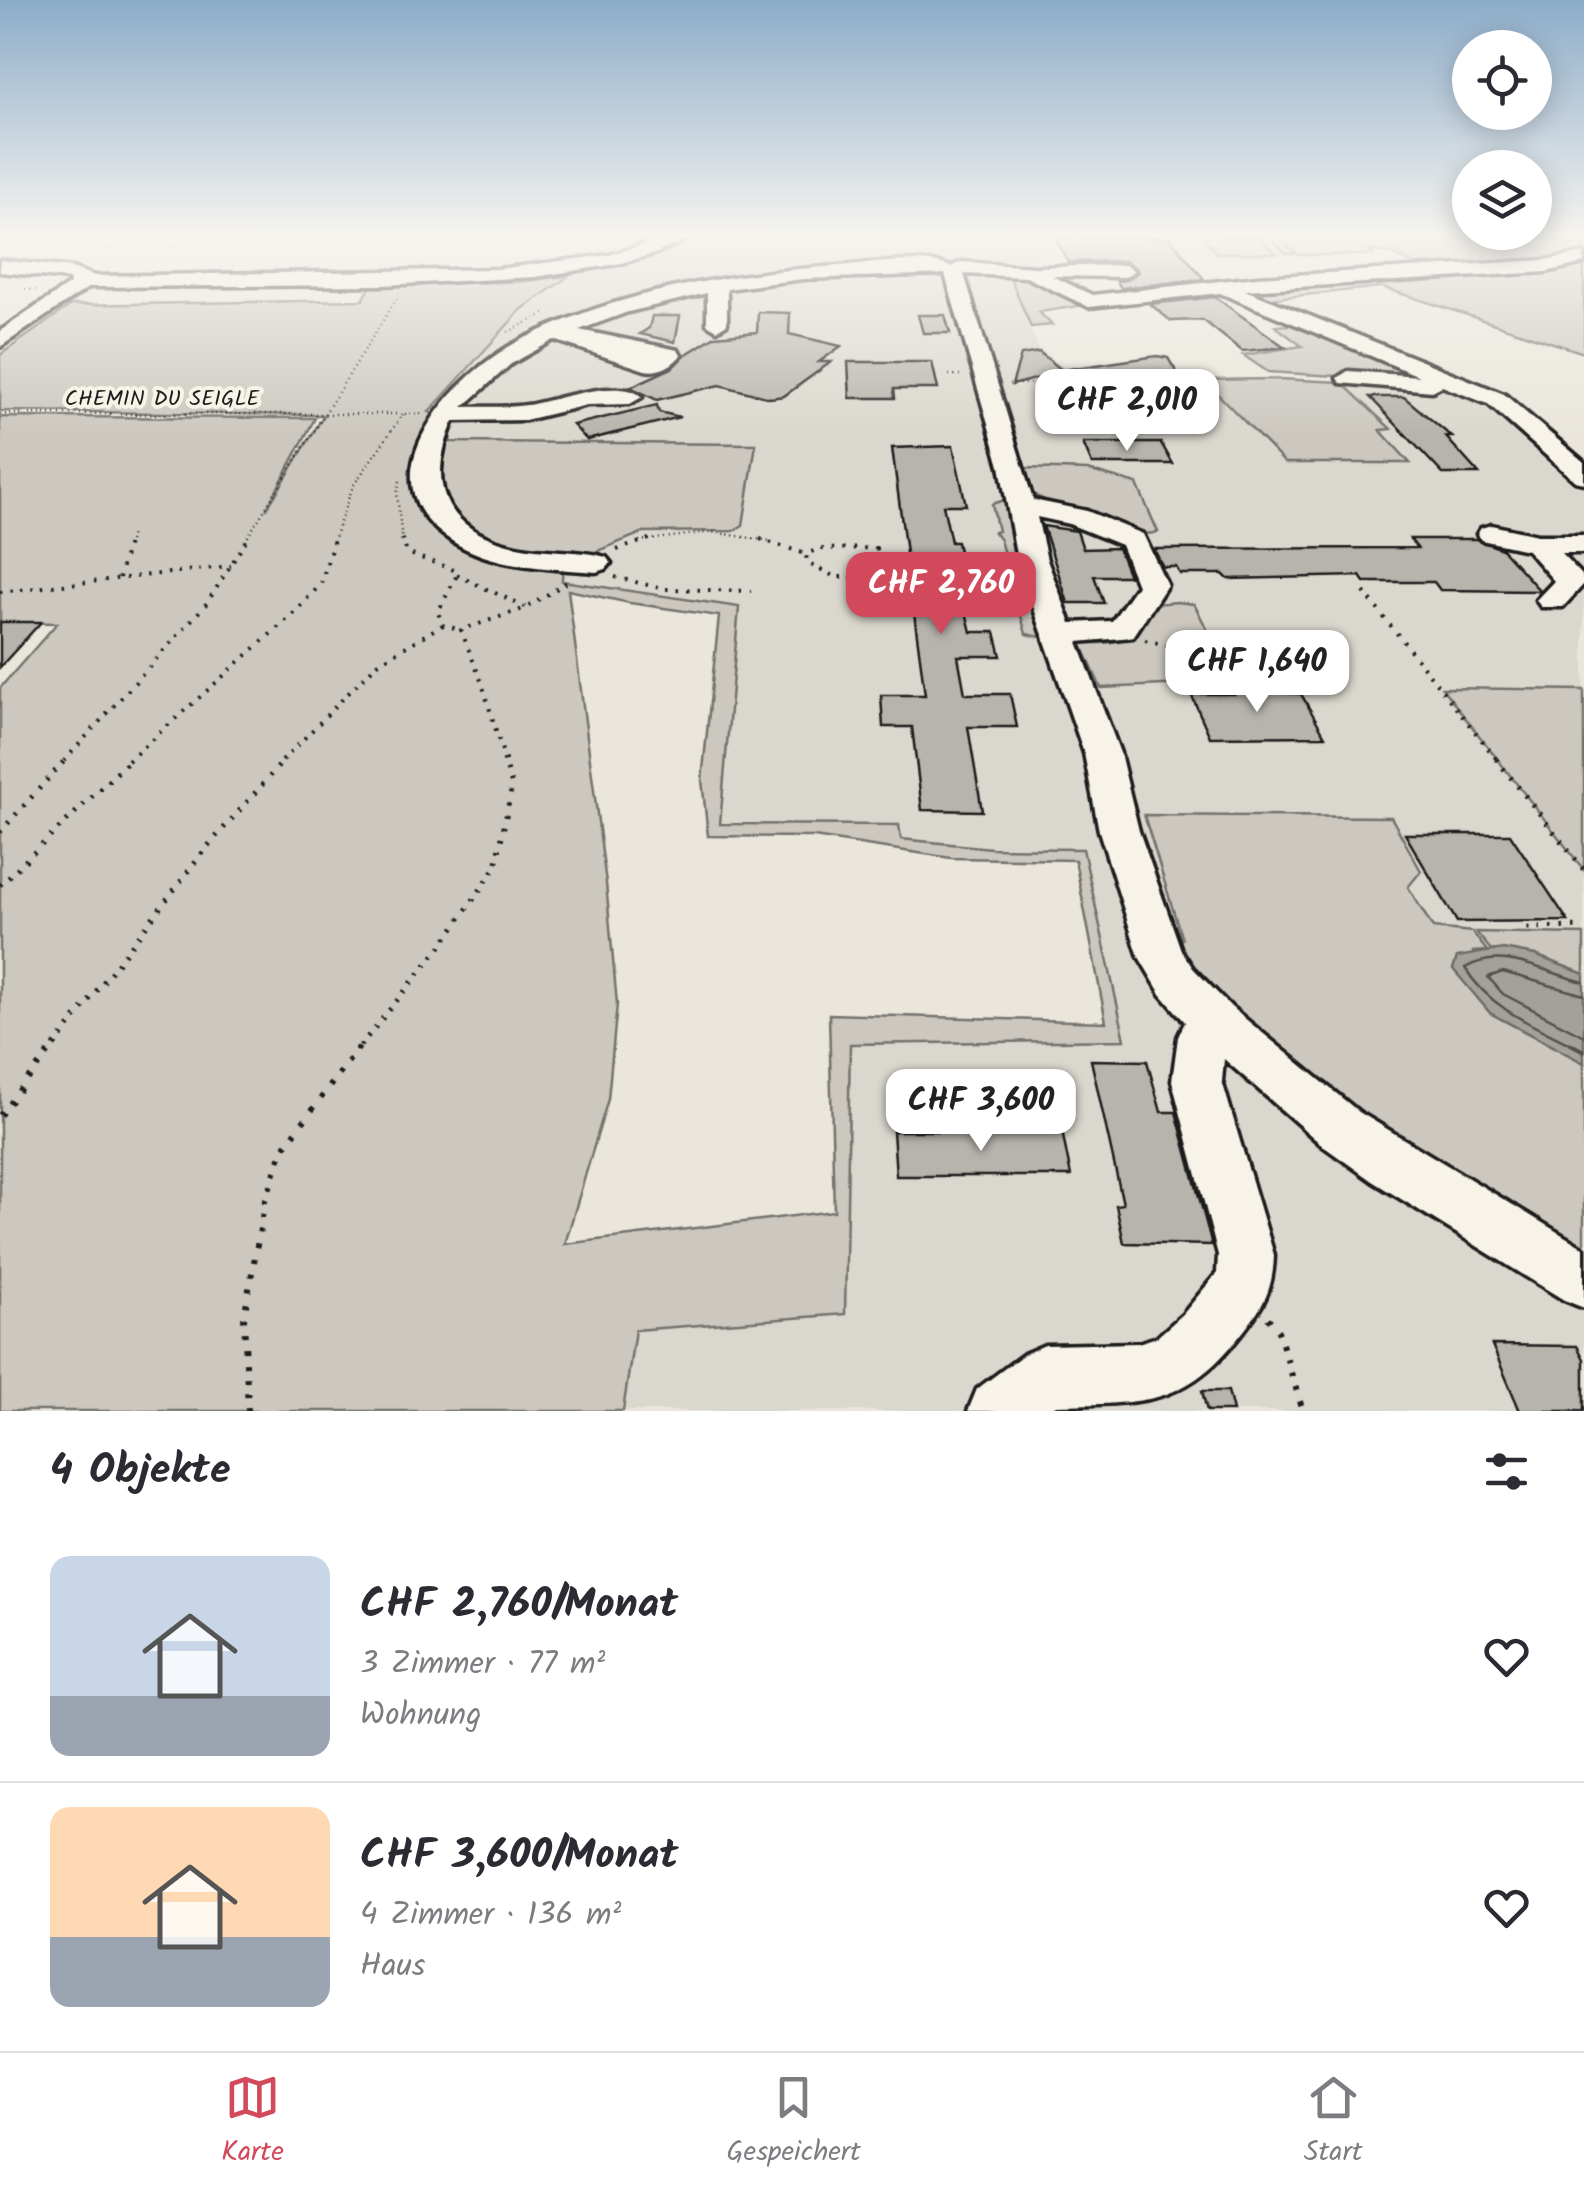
<!DOCTYPE html>
<html lang="de">
<meta charset="utf-8">
<style>
:root{--surface:#fff;--page:#f7f7f7;--text:#2b2b33;--muted:#7c7c81;--line:#e1e1e2;--accent:#d1495b}
body{margin:0;font-family:Kalam,sans-serif;background:var(--page);color:var(--text);height:100vh;display:flex;flex-direction:column;font-size:38px;white-space:nowrap}
*{box-sizing:border-box;margin:0}
p{font-size:32px;color:var(--muted)}
.icon{flex:none;width:55px;height:55px;fill:none;stroke:currentColor;stroke-width:2;stroke-linecap:round;stroke-linejoin:round}
.map{position:relative;height:1411px;overflow:hidden}
.sheet{display:flex;flex-direction:column;background:var(--surface);flex:1}
.sheet>*{flex:none}
.controls{position:absolute;left:1452px;top:30px;display:grid;gap:20px}
.controls a{display:grid;place-items:center;width:100px;height:100px;border-radius:50%;background:var(--surface);box-shadow:0 5px 25px #0003;font-size:50px}
.price{position:absolute;translate:-50% -85px;padding:0 22px;border-radius:20px;background:#fff;color:#222;font-size:32px;line-height:65px;filter:drop-shadow(0 2px 5px #0008)}
.price::after{content:'';position:absolute;left:50%;top:60px;width:30px;height:22px;margin-left:-15px;background:inherit;clip-path:polygon(0 0,100% 0,50% 100%)}
.price.active{background:var(--accent);color:#fff}
ul{padding:0;list-style:none}
li{display:flex;align-items:center;gap:30px;height:250px;padding:0 50px}
li+li{border-top:2px solid var(--line)}
li span{display:grid;place-items:center;flex:none;width:280px;height:200px;border-radius:20px;color:#555}
li>.icon{margin-inline-start:auto}
span .icon{width:120px;height:120px;fill:#fffc;stroke-width:1}
li b{font-size:42px}
h2{display:flex;justify-content:space-between;align-items:center;height:120px;padding:0 50px;font-size:42px}
.dock{display:flex;justify-content:space-around;align-items:center;height:140px;border-top:2px solid var(--line);background:var(--surface);font-size:28px;color:var(--muted)}
.dock a{display:grid;justify-items:center;gap:5px}
.dock .active{color:var(--accent)}
.map>svg:first-child{display:block}
</style>
<div class="map">
<svg width="1584" height="1411" viewBox="0 0 1584 1411">
<rect width="100%" height="100%" fill="#eae6dc"/>
<filter id="ink" filterUnits="userSpaceOnUse"><feTurbulence type="fractalNoise" baseFrequency=".01" numOctaves="2"/><feDisplacementMap in="SourceGraphic" scale="20" xChannelSelector="R" yChannelSelector="G"/><feConvolveMatrix kernelMatrix="1 2 1 2 8 2 1 2 1" color-interpolation-filters="sRGB"/></filter>
<g filter="url(#ink)">
<path fill="#dad7ce" d="M707 237H1279L1298 255 1034 251 1045 279 1008 272 1038 348 1098 392 1204 380 1285 463 1409 462 1379 429H1389L1337 375 1481 388 1584 466V1411H623L634 1330 845 1314 850 1043 1125 1039 1083 849 991 848 900 839 898 825 720 824 738 607 561 581 563 555H588L644 532 733 531 756 444 449 442 428 412 521 310 569 276 635 263Z"/>
<g fill="#ccc8c0" stroke="#74726e" stroke-width="2.5" fill-rule="evenodd">
<path d="M1203 237H1259L1276 253H1217Z"/>
<path d="M1269 237H1542L1569 245H1584V254L1574 258C1531 262 1485 271 1442 271 1412 270 1400 250 1370 251L1373 255H1298L1286 244 1295 254 1286 253Z"/>
<path d="M1584 262V353L1381 287 1256 300 1239 289Z"/>
<path d="M1007 271 1026 273 1085 305 1039 312 1052 325 1031 327Z"/>
<path d="M569 276 521 310 429 412 453 422 450 442 756 444 743 525 733 531 644 532 588 555H563L562 581 739 607 720 824 899 825 901 839 991 848 1083 849 1125 1040 850 1044 845 1314 635 1330 623 1411H0V688L57 623 0 622V417L315 418 266 510 324 415 0 411V355L71 305 363 300 372 284 519 282ZM568 590 630 603 719 616 702 780 708 836 814 837 951 858 1075 860 1106 1022 829 1014 834 1211 565 1244 608 1099 617 1004 606 883Z"/>
<path d="M1301 324 1430 376 1422 381 1268 372 1243 355 1302 346 1275 326Z"/>
<path d="M1278 379 1341 382 1391 429 1380 430 1410 463H1285L1204 380Z"/>
<path d="M1024 468 1088 470 1137 484 1158 532C1121 542 1072 511 1038 497L1031 492Z"/>
<path d="M1004 500 1041 637 1026 634 1000 540 994 532 998 531 992 504Z"/>
<path d="M1177 602 1194 604 1225 664 1191 673 1184 684 1101 688 1081 643C1122 643 1135 644 1154 604Z"/>
<path d="M1442 688 1584 690V870Z"/>
<path d="M1144 815 1391 817 1421 871 1408 887 1433 928 1472 932 1487 951 1473 952 1490 1013 1584 1063V1258L1398 1149 1224 1006 1192 969 1175 942 1182 939Z"/>
<path d="M1476 932 1584 934V974L1535 955 1491 950Z"/>
</g>
<path fill="#a3a19a" stroke="#6d6c68" stroke-width="2.5" d="M1503 949 1535 955 1584 974V1063L1490 1013 1453 969 1457 957Z"/>
<g fill="none" stroke-linecap="round" stroke-linejoin="round">
<g stroke="#52514e" stroke-width="2.5">
<path d="M1584 995 1503 972 1488 977 1503 994 1584 1036"/>
<path d="M1574 1046C1533 1025 1490 1009 1465 968 1505 946 1544 973 1584 982"/>
</g>
<path stroke="#52514e" stroke-width="4" d="M1569 1043 1584 1051"/>
</g>
<g fill="#b6b4ac" stroke="#1c1c1c" stroke-width="2.5">
<path d="M1055 237H1169L1204 279 1121 288 1117 281 1127 280 1138 272 1136 268 1125 261 1068 262Z"/>
<path d="M1215 297 1285 347 1242 351 1203 320 1171 321 1150 304Z"/>
<path d="M758 312 790 313 789 334 841 346 819 362H831L784 396 770 398 720 385 657 400 630 387 672 368 685 355 715 336 757 332Z"/>
<path d="M918 315H945L950 333H923Z"/>
<path d="M652 316H680L675 342 640 334 649 328Z"/>
<path d="M1039 352 1062 370 1157 356 1168 358 1200 411 1059 407 1051 388 1039 378 1012 385 1021 355Z"/>
<path d="M848 362H932L938 389H894L895 398H850Z"/>
<path d="M1370 397H1404L1452 437H1446L1479 474H1443Z"/>
<path d="M657 405 659 412 680 417 587 440 573 425Z"/>
<path d="M1083 443H1161L1173 464H1092Z"/>
<path d="M953 446 966 505H943L951 542H957L966 583H959L971 632H995L1001 656H958L965 694H1010L1017 727H968L982 811 922 810 912 727H883L881 695H925L892 448Z"/>
<path d="M1043 526 1077 531 1083 549 1118 548 1129 576H1094L1104 603H1068Z"/>
<path d="M1410 539H1476L1502 549 1540 591 1440 590 1434 582H1364L1360 576 1228 579 1223 574H1180L1176 567H1163L1154 549 1417 548Z"/>
<path d="M0 622H41L0 667Z"/>
<path d="M1232 690 1301 694 1325 736 1210 737 1191 694H1234Z"/>
<path d="M1405 834H1510L1568 921 1457 922Z"/>
<path d="M1091 1060 1147 1061 1161 1112H1176L1212 1245 1124 1243 1116 1205 1123 1204Z"/>
<path d="M893 1131H1062L1071 1176H896Z"/>
<path d="M1492 1345 1577 1346 1584 1359V1411H1520Z"/>
<path d="M1202 1391H1228L1233 1411H1207Z"/>
</g>
<g fill="none" stroke-linecap="round" stroke-linejoin="round">
<g stroke="#1c1c1c" stroke-width="7">
<g id="minor">
<path d="M667 237H692L654 254 617 264 535 277 383 285 89 287 0 347V331L70 284 69 279 0 272V260L72 268 95 276 497 269 609 255Z"/>
<path d="M1584 253V263L1546 272 1245 290 1504 394 1584 462V483L1575 481 1488 404 1442 386 1432 391 1340 383 1337 378 1348 371 1419 376 1220 293 1089 307 1026 277 964 274 1033 500 1087 511 1143 534 1167 585 1133 637 1078 642 1120 753 1139 831 1181 950 1193 968 1231 1007 1359 1112 1584 1248V1308L1564 1300 1372 1181 1323 1146 1224 1059 1222 1081 1274 1255C1273 1289 1264 1306 1243 1332 1185 1407 1144 1403 1056 1405L1048 1411H968L977 1389 1024 1354 1045 1345 1138 1343 1157 1337 1183 1314 1217 1273 1218 1255 1172 1081 1178 1037 1185 1022 1161 994 1139 957 1099 831 1084 753 1017 560 1000 466 945 274 803 279 727 289V324L717 330 707 324V293L628 312 579 330 678 350 681 355C673 366 658 373 645 370L554 340 511 364 463 407C484 406 506 408 527 405 554 401 621 376 642 397L630 404 587 405 525 420 454 421C421 493 453 537 528 548 554 552 581 550 606 557L611 563 606 569 596 572C548 568 491 568 449 539 357 477 457 372 521 340 618 291 730 273 838 266 864 264 930 256 950 267L962 262 1034 267 1125 265 1134 271 1125 277 1052 276 1092 295 1257 277 1546 260ZM1037 517 1069 524 1121 545 1137 585 1112 621 1071 623 1047 560Z"/>
<path d="M1491 525 1537 535H1584V553H1561L1582 575 1584 584 1563 607H1541L1536 600 1554 581 1527 550 1481 540 1477 534 1481 528Z"/>
</g>
</g>
<g stroke="#1c1c1c" stroke-width="2.5" stroke-dasharray="1 4" stroke-linecap="butt">
<path d="M1380 237 1404 256"/>
<path d="M173 248 189 237"/>
<path d="M106 249 125 237"/>
<path d="M25 289 38 290"/>
<path d="M508 332 548 312"/>
<path d="M949 375H964"/>
<path d="M1009 384 1060 383"/>
<path d="M0 414H421"/>
<path d="M400 481 397 493 402 541"/>
<path d="M129 541 131 533"/>
<path d="M245 541 399 295"/>
<path d="M333 541 353 486 403 414"/>
<path d="M639 541 712 532 770 541"/>
</g>
<g stroke="#1c1c1c" stroke-width="4" stroke-dasharray="2.5 8" stroke-linecap="butt">
<path d="M760 539 806 554"/>
<path d="M876 548V577H835L807 562 806 554 819 549Z"/>
<path d="M617 550 649 539"/>
<path d="M457 575 525 607"/>
<path d="M615 577 664 589 751 591"/>
<path d="M119 578 129 539"/>
<path d="M0 592 231 566"/>
<path d="M1364 592 1498 761"/>
<path d="M442 625 461 630"/>
<path d="M1145 640 1233 662"/>
<path d="M64 761 207 603 247 539"/>
<path d="M128 761 292 615 321 584 334 539"/>
<path d="M282 761 378 663 442 625 438 612 457 575 454 570 407 553 402 539"/>
<path d="M505 761 482 683 461 630 526 608 567 582"/>
</g>
<g stroke="#1c1c1c" stroke-width="5" stroke-dasharray="2.5 9" stroke-linecap="butt">
<path d="M1496 759 1584 870"/>
<path d="M0 832 66 759"/>
<path d="M0 885 131 759"/>
<path d="M1527 928 1584 927"/>
<path d="M54 1046 207 847 285 759"/>
<path d="M360 1046 439 949 496 867 512 786 504 759"/>
</g>
<g stroke="#1c1c1c" stroke-width="6" stroke-dasharray="4 11" stroke-linecap="butt">
<path d="M0 1115 56 1043"/>
<path d="M1268 1318 1278 1331 1303 1411"/>
<path d="M248 1411 244 1317 265 1201 283 1149 362 1043"/>
</g>
<use href="#minor" fill="#f7f3e8" fill-rule="evenodd"/>
</g>
</g>
<linearGradient id="sky" x2="0" y2="1"><stop stop-color="#8cacc9"/><stop offset="0.54" stop-color="#f6f4ef"/><stop offset="1" stop-color="#f6f4ef" stop-opacity="0"/></linearGradient>
<rect width="1584" height="435" fill="url(#sky)"/>
<g text-anchor="middle" dominant-baseline="central" stroke-width="8" stroke-linejoin="round" paint-order="stroke">
<g font-size="22" fill="#1c1c1c" stroke="#f7f3e8">
<text x="162" y="399">CHEMIN DU SEIGLE</text>
</g>
</g>
</svg>
<div class="controls">
<a><svg class="icon" aria-label="locate" viewBox="0 0 24 24"><circle cx="12" cy="12" r="6"/><path d="M12 2v4M12 18v4M2 12h4M18 12h4"/></svg></a>
<a><svg class="icon" aria-label="layers" viewBox="0 0 24 24"><path d="M12 4l9 5-9 5-9-5zM3 14l9 5 9-5"/></svg></a>
</div>
<b class="price" style="left:1127px;top:454px">CHF 2,010</b>
<b class="price active" style="left:941px;top:637px">CHF 2,760</b>
<b class="price" style="left:1257px;top:715px">CHF 1,640</b>
<b class="price" style="left:981px;top:1154px">CHF 3,600</b>
</div>
<section class="sheet">
<h2>4 Objekte<svg class="icon" aria-label="filters" viewBox="0 0 24 24"><path d="M4 7h16M4 17h16"/><circle cx="9" cy="7" r="2"/><circle cx="15" cy="17" r="2"/></svg></h2>
<ul>
<li><span style="background:linear-gradient(#c9d6e8 70%,#9aa5b1 0)"><svg class="icon" aria-label="home" viewBox="0 0 24 24"><path d="M3 11l9-7 9 7M6 9v11h12V9"/></svg></span><div><b>CHF 2,760/Monat</b><p>3 Zimmer · 77 m²</p><p>Wohnung</p></div><svg class="icon" aria-label="heart" viewBox="0 0 24 24"><path d="M12 20l-8-8c-3-5 5-10 8-4 3-6 11-1 8 4z"/></svg></li>
<li><span style="background:linear-gradient(#ffd9b3 65%,#9aa5b1 0)"><svg class="icon" aria-label="home" viewBox="0 0 24 24"><path d="M3 11l9-7 9 7M6 9v11h12V9"/></svg></span><div><b>CHF 3,600/Monat</b><p>4 Zimmer · 136 m²</p><p>Haus</p></div><svg class="icon" aria-label="heart" viewBox="0 0 24 24"><path d="M12 20l-8-8c-3-5 5-10 8-4 3-6 11-1 8 4z"/></svg></li>
</ul>
</section>
<nav class="dock">
<a class="active"><svg class="icon" aria-label="map" viewBox="0 0 24 24"><path d="M3 6l6-2 6 2 6-2v14l-6 2-6-2-6 2zM9 4v14M15 6v14"/></svg>Karte</a>
<a><svg class="icon" aria-label="saved" viewBox="0 0 24 24"><path d="M7 4h10v16l-5-4-5 4z"/></svg>Gespeichert</a>
<a><svg class="icon" aria-label="home" viewBox="0 0 24 24"><path d="M3 11l9-7 9 7M6 9v11h12V9"/></svg>Start</a>
</nav>
